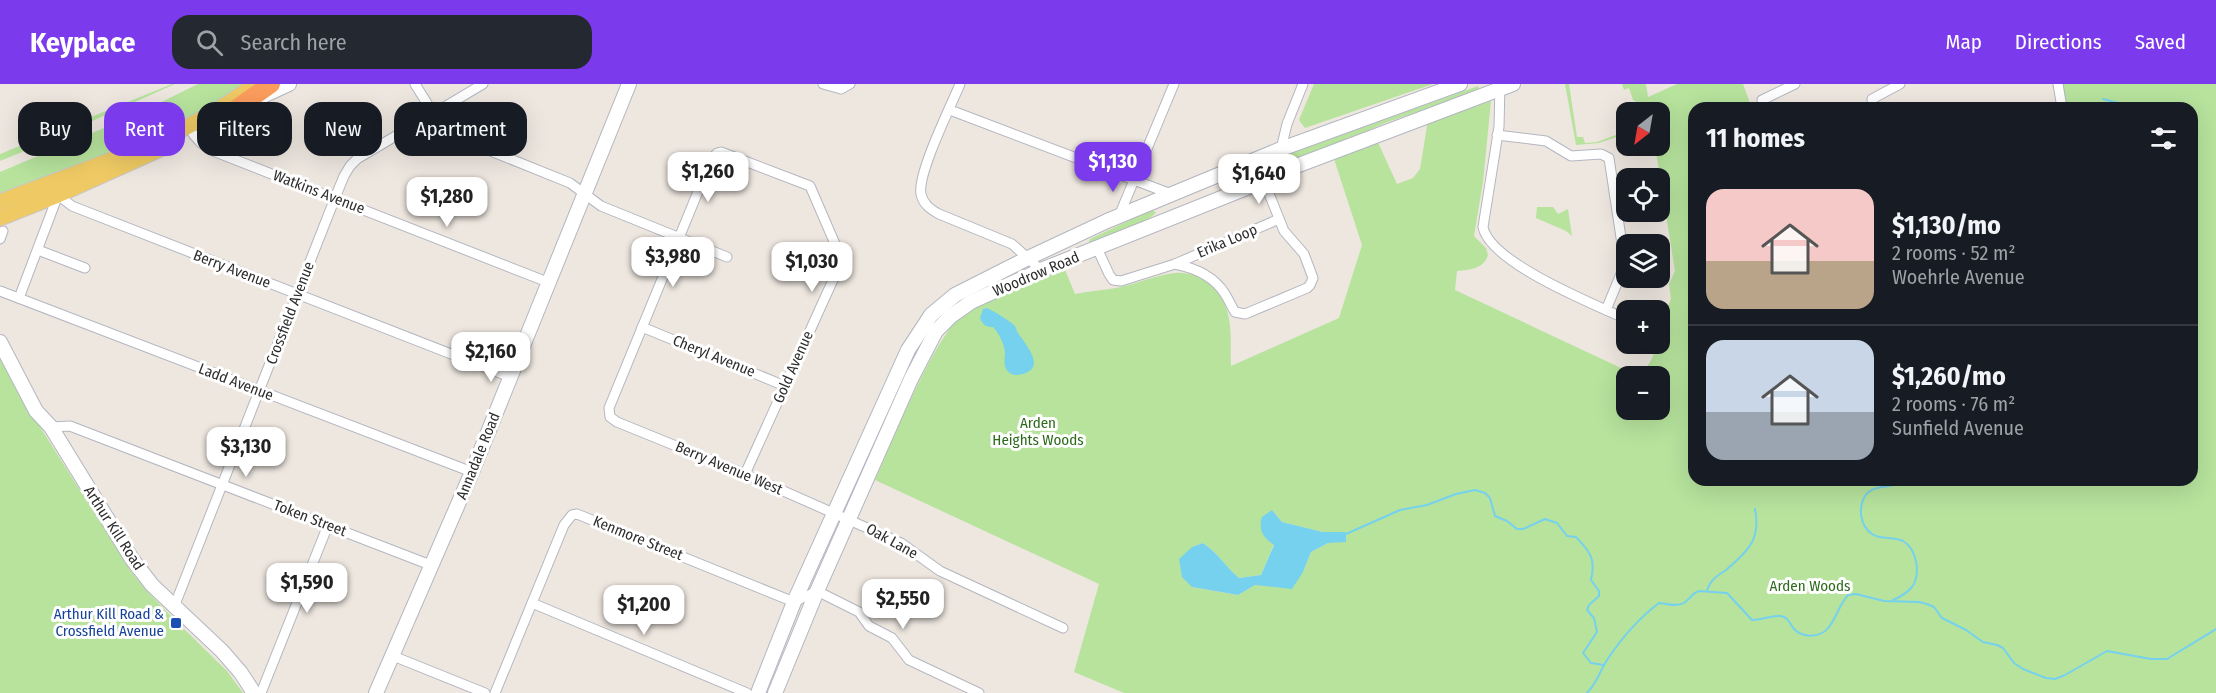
<!DOCTYPE html>
<meta charset="utf-8">
<style>
:root{--surface:#171b24;--page:#242831;--text:#f1f3f6;--muted:#9ea1a6;--line:#363941;--accent:#7c3aed}
body{margin:0;font-family:"Fira Sans Condensed",sans-serif;background:var(--page);color:var(--text);height:100vh;display:flex;flex-direction:column;font-size:22px;white-space:nowrap}
*{box-sizing:border-box;margin:0}
p{font-size:20px;color:var(--muted)}
.icon{flex:none;width:33px;height:33px;fill:none;stroke:currentColor;stroke-width:2;stroke-linecap:round;stroke-linejoin:round}
.map{position:relative;flex:1;overflow:hidden}
.details{position:absolute;left:1688px;top:18px;width:510px;height:384px;display:flex;flex-direction:column;background:var(--surface);border-radius:18px;box-shadow:0 6px 24px #0002}
.details>*{flex:none}
.hud{position:absolute;left:18px;top:18px;width:570px;height:54px;display:flex;gap:12px}
.needle{width:39px;rotate:211deg}
.controls{position:absolute;left:1616px;top:18px;display:grid;gap:12px}
.controls a{display:grid;place-items:center;width:54px;height:54px;border-radius:12px;background:var(--surface);box-shadow:0 6px 24px #0002;font-size:30px}
.price{position:absolute;translate:-50% -51px;padding:0 14px;border-radius:12px;background:#fff;color:#222;font-size:20px;line-height:39px;filter:drop-shadow(0 2px 3px #0008)}
.price::after{content:'';position:absolute;left:50%;top:36px;width:18px;height:14px;margin-left:-9px;background:inherit;clip-path:polygon(0 0,100% 0,50% 100%)}
.price.on{background:var(--accent);color:#fff}
ul{padding:0;list-style:none}
li{display:flex;align-items:center;gap:18px;height:150px;padding:0 18px}
li+li{border-top:2px solid var(--line)}
li span{display:grid;place-items:center;flex:none;width:168px;height:120px;border-radius:18px;color:#555}
li>.icon{margin-inline-start:auto}
span .icon{width:72px;height:72px;fill:#fffc;stroke-width:1}
li b{font-size:26px}
h2{display:flex;justify-content:space-between;align-items:center;height:72px;padding:0 18px;font-size:26px}
.pill{padding:0 21px;border-radius:18px;background:var(--surface);box-shadow:0 6px 24px #0002;font-size:21px;line-height:54px}
.pill.on{background:var(--accent);color:#fff}
header{display:flex;align-items:center;gap:36px;box-sizing:border-box;height:84px;padding:0 30px;background:var(--accent);color:#fff}
header strong{font-size:28px}
nav{display:flex;gap:33px;margin-inline-start:auto;font-size:21px}
.search{width:420px;height:54px;background:var(--page);display:flex;align-items:center;gap:15px;box-sizing:border-box;padding:0 21px;border-radius:18px;color:var(--muted);font-size:22px}
.map>svg:first-child{display:block}
</style>
<header>
<strong>Keyplace</strong>
<div class="search"><svg class="icon" aria-label="search" viewBox="0 0 24 24"><circle cx="10" cy="10" r="6"/><path d="M15 15l6 6"/></svg>Search here</div>
<nav><a>Map</a><a>Directions</a><a>Saved</a></nav>
</header>
<div class="map">
<svg width="2216" height="609" viewBox="0 0 2216 609">
<rect width="100%" height="100%" fill="#eee7e0"/>
<g fill="#b7e39d" fill-rule="evenodd">
<path d="M172 0H175L32 64 0 77V70Z"/>
<path d="M198 0H247L175 43 0 113V88L137 30Z"/>
<path d="M1314 0H1433L1305 44 1299 36Z"/>
<path d="M1565 0H1569L1577 53H1583L1585 59 1597 58 1626 47V50L1599 59 1576 61Z"/>
<path d="M1622 0H1646L1648 13 1677 0H1743L1752 24H1694V396H2192V24H2065L2062 0H2216V609H1124L1074 588 1099 500 875 396C895 353 933 252 968 225L1063 181 1075 210C1090 207 1106 206 1121 203 1138 199 1157 191 1175 189 1203 187 1225 209 1229 235 1232 251 1230 267 1231 282L1339 234 1362 161 1333 72 1375 52 1397 100 1413 94 1420 85 1428 36 1471 20 1474 23 1491 17 1483 98 1474 152 1486 164 1488 171C1484 185 1469 186 1457 187L1455 206 1636 291C1647 286 1656 272 1655 260H1659V242L1671 215 1669 200 1675 187 1655 62H1659V28H1642L1641 21 1633 16 1629 4 1624 6ZM1626 292H1659V326H1626ZM1272 426 1282 438 1323 448H1346V457L1328 459 1311 468 1303 488 1255 501 1238 511 1192 503V463L1203 459C1218 469 1225 482 1239 494L1261 491 1274 460Z"/>
<path d="M1478 2 1480 6 1385 39 1297 77 1290 78 1288 75 1292 69Z"/>
<path d="M1256 83H1260L1261 87 1256 92 1230 102 1223 98Z"/>
<path d="M1537 123H1553L1558 130 1568 125 1572 152 1566 147 1536 134Z"/>
<path d="M1151 126 1156 128C1151 138 1104 154 1091 159L1089 158 1090 155Z"/>
<path d="M0 271 37 338 130 486 144 504 171 532 169 534 182 547 184 545 227 587 243 609H0Z"/>
</g>
<g fill="#75d1ed">
<path d="M987 224C992 226 1010 237 1014 241 1018 246 1015 244 1018 249 1025 260 1047 283 1023 290 1018 291 1014 292 1010 289 1002 283 1005 276 1005 268 1004 260 999 249 993 243 986 243 983 241 980 234L983 225Z"/>
<path d="M1272 426 1282 438 1323 448H1346V458L1328 459 1311 468 1303 488 1292 505 1255 501 1238 511 1192 503 1182 493 1179 475 1192 463 1203 459C1218 469 1225 482 1239 494L1261 491 1274 461C1263 453 1258 446 1262 433Z"/>
</g>
<g fill="none" stroke-linecap="round" stroke-linejoin="round">
<g stroke="#75d1ed" stroke-width="2">
<path d="M2103 15 2122 20 2130 24"/>
<path d="M1346 450 1400 426 1427 421 1456 410 1475 406 1485 409 1490 414 1495 432 1507 437 1517 445H1523L1545 435 1557 439 1567 452 1576 453C1590 468 1596 474 1591 496L1599 507V512L1589 521 1587 526 1594 534 1597 548 1583 569 1591 579 1604 581"/>
<path d="M1707 506C1711 495 1717 492 1726 486 1748 467 1761 456 1755 425"/>
<path d="M1893 516C1900 513 1907 509 1912 503 1921 490 1917 465 1903 457 1893 452 1880 456 1872 450 1860 442 1858 424 1865 412 1873 399 1893 406 1906 396"/>
<path d="M1587 609C1597 599 1600 587 1607 576 1621 555 1639 534 1659 519 1667 520 1677 523 1684 519 1690 515 1692 509 1699 507L1727 509 1752 536C1761 536 1772 531 1781 532 1789 534 1789 539 1794 545 1803 554 1820 554 1828 544 1836 535 1839 521 1848 511L1856 510 1884 517 1919 518 1927 520 1934 523 1942 534 1966 546 1983 558 1997 561 2003 564 2014 579 2023 585 2046 594 2055 595 2065 591 2107 567 2151 575H2167L2216 545"/>
</g>
<g stroke="#b3b6c0" stroke-width="11">
<g id="street">
<path d="M415 0 443 45 451 51 570 99 601 122 727 173"/>
<path d="M823 0 841 5 850 0"/>
<path d="M960 0C951 22 917 90 921 110 923 120 930 125 939 130L1012 160 1041 186"/>
<path d="M1500 0 1499 43 1483 143C1490 179 1594 220 1626 235"/>
<path d="M2058 0 2062 24"/>
<path d="M1763 24 1762 16 1795 0"/>
<path d="M1873 24 1872 15 1900 0"/>
<path d="M950 26 1171 110"/>
<path d="M193 50 201 59 213 67 550 199"/>
<path d="M1497 51 1546 57 1571 72 1601 70 1609 74 1625 180 1606 226"/>
<path d="M1275 90 1287 40 1303 0"/>
<path d="M1119 132 1174 0"/>
<path d="M0 155 3 147"/>
<path d="M1097 164 1109 190 1113 196 1121 197 1175 180C1195 184 1214 192 1225 210 1229 216 1231 222 1235 228L1245 230 1307 204 1310 201 1313 194 1304 170 1284 147 1264 97"/>
<path d="M38 166 85 184"/>
<path d="M1175 180 1279 135"/>
<path d="M0 207 472 388"/>
<path d="M19 214 58 111 72 122 510 293"/>
<path d="M642 243 785 302"/>
<path d="M51 343 70 342 433 482"/>
<path d="M745 390 842 176 810 102 721 68 717 69 711 76 609 324 610 333 617 338 745 390 901 459 940 487 1063 544"/>
<path d="M532 519 747 609"/>
<path d="M174 523 335 114 344 92 350 82 357 75 483 0"/>
<path d="M393 572 485 609"/>
<path d="M261 609 328 441"/>
<path d="M495 609 564 441 572 431 577 430 794 518 817 507 859 528 869 542 892 554 909 576 979 609"/>
</g>
</g>
<g stroke="#b3b6c0" stroke-width="16">
<g id="secondary">
<path d="M263 12 289 0"/>
<path d="M0 258 36 327 51 343 132 475 152 501 222 567 241 589 254 609"/>
<path d="M376 609 472 388 629 0"/>
<path d="M758 609 794 518 908 266 931 231 955 211 1028 174 1107 137 1281 65 1460 0"/>
<path d="M775 609 817 507 911 295 936 247 951 232 971 218 1041 186 1264 97 1275 90 1513 0"/>
</g>
</g>
<g stroke="#c8c8c8" stroke-width="17">
<g id="primary">
<path d="M0 118C85 84 183 57 255 0"/>
<path d="M0 134 58 111 174 59"/>
</g>
</g>
<g stroke="#c8c8c8" stroke-width="20">
<path id="highway" d="M237 24 271 0"/>
</g>
<use href="#street" stroke="#fff" stroke-width="9"/>
<use href="#secondary" stroke="#fff" stroke-width="14"/>
<use href="#primary" stroke="#efca64" stroke-width="15"/>
<use href="#highway" stroke="#fb9d5d" stroke-width="18"/>
</g>
<rect fill="#1a4fb4" stroke="#fff" stroke-width="2" x="170" y="533" width="12" height="12" rx="3"/>
<g text-anchor="middle" dominant-baseline="central" stroke-width="6" stroke-linejoin="round" paint-order="stroke">
<g font-size="15" fill="#2d2d2d" stroke="#fff">
<text transform="translate(319 108) rotate(21)">Watkins Avenue</text>
<text transform="translate(1227 157) rotate(-23)">Erika Loop</text>
<text transform="translate(232 185) rotate(21)">Berry Avenue</text>
<text transform="translate(1036 190) rotate(-23)">Woodrow Road</text>
<text transform="translate(290 229) rotate(-69)">Crossfield Avenue</text>
<text transform="translate(714 272) rotate(22)">Cheryl Avenue</text>
<text transform="translate(793 283) rotate(-66)">Gold Avenue</text>
<text transform="translate(236 298) rotate(21)">Ladd Avenue</text>
<text transform="translate(478 372) rotate(-68)">Annadale Road</text>
<text transform="translate(729 384) rotate(23)">Berry Avenue West</text>
<text transform="translate(310 434) rotate(21)">Token Street</text>
<text transform="translate(114 444) rotate(57)">Arthur Kill Road</text>
<text transform="translate(638 454) rotate(22)">Kenmore Street</text>
<text transform="translate(892 457) rotate(29)">Oak Lane</text>
</g>
<g font-size="15" fill="#2e6a1c" stroke="#fff">
<text x="1038" y="339">Arden<tspan x="1038" dy="17">Heights Woods</tspan></text>
<text x="1810" y="502">Arden Woods</text>
</g>
<g font-size="15" fill="#164399" stroke="#fff" text-anchor="end">
<text x="164" y="530">Arthur Kill Road &amp;<tspan x="164" dy="17">Crossfield Avenue</tspan></text>
</g>
</g>
</svg>
<div class="controls">
<a><svg class="needle" viewBox="-14 -14 28 28"><path d="M0-13l5 13h-10z" fill="#e53935"/><path d="M0 13l5-13h-10z" fill="#9ea1a6"/></svg></a>
<a><svg class="icon" aria-label="locate" viewBox="0 0 24 24"><circle cx="12" cy="12" r="6"/><path d="M12 2v4M12 18v4M2 12h4M18 12h4"/></svg></a>
<a><svg class="icon" aria-label="layers" viewBox="0 0 24 24"><path d="M12 4l9 5-9 5-9-5zM3 14l9 5 9-5"/></svg></a>
<a>+</a>
<a>−</a>
</div>
<b class="price on" style="left:1113px;top:109px">$1,130</b>
<b class="price" style="left:708px;top:119px">$1,260</b>
<b class="price" style="left:1259px;top:121px">$1,640</b>
<b class="price" style="left:447px;top:144px">$1,280</b>
<b class="price" style="left:673px;top:204px">$3,980</b>
<b class="price" style="left:812px;top:209px">$1,030</b>
<b class="price" style="left:491px;top:299px">$2,160</b>
<b class="price" style="left:246px;top:394px">$3,130</b>
<b class="price" style="left:307px;top:530px">$1,590</b>
<b class="price" style="left:903px;top:546px">$2,550</b>
<b class="price" style="left:644px;top:552px">$1,200</b>
<div class="hud">
<a class="pill">Buy</a>
<a class="pill on">Rent</a>
<a class="pill">Filters</a>
<a class="pill">New</a>
<a class="pill">Apartment</a>
</div>
<section class="details">
<h2>11 homes<svg class="icon" aria-label="filters" viewBox="0 0 24 24"><path d="M4 7h16M4 17h16"/><circle cx="9" cy="7" r="2"/><circle cx="15" cy="17" r="2"/></svg></h2>
<ul>
<li><span style="background:linear-gradient(#f6c9c9 60%,#b9a48a 0)"><svg class="icon" aria-label="home" viewBox="0 0 24 24"><path d="M3 11l9-7 9 7M6 9v11h12V9"/></svg></span><div><b>$1,130/mo</b><p>2 rooms · 52 m²</p><p>Woehrle Avenue</p></div></li>
<li><span style="background:linear-gradient(#c9d6e8 60%,#9aa5b1 0)"><svg class="icon" aria-label="home" viewBox="0 0 24 24"><path d="M3 11l9-7 9 7M6 9v11h12V9"/></svg></span><div><b>$1,260/mo</b><p>2 rooms · 76 m²</p><p>Sunfield Avenue</p></div></li>
</ul>
</section>
</div>
